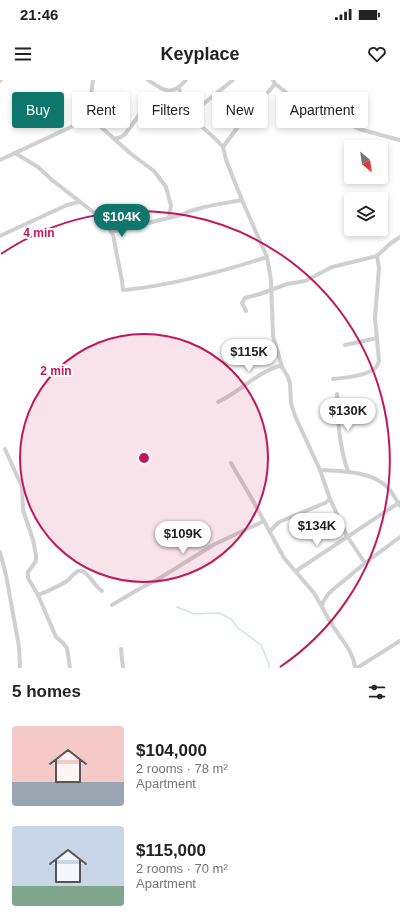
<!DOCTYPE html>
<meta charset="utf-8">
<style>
:root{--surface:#fff;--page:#f6f6f6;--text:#222;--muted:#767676;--accent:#0f766e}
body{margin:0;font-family:Helvetica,sans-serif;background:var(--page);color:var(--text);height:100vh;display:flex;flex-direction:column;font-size:15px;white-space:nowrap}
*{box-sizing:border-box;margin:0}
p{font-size:13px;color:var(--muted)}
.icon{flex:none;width:22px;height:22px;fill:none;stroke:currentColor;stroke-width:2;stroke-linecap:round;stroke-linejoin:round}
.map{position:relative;height:588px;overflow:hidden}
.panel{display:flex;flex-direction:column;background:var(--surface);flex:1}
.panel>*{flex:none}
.guide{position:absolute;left:12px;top:12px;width:376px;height:36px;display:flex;gap:8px}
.needle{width:26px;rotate:151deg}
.controls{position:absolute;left:344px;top:60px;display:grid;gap:8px}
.controls a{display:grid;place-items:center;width:44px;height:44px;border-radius:4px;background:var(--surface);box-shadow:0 2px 6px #0003;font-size:20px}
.price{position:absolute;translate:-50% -34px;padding:0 9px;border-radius:14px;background:#fff;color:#222;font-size:13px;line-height:26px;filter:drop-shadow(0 1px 2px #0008)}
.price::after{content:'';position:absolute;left:50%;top:24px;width:12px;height:9px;margin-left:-6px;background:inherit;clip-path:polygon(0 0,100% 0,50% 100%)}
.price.active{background:var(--accent);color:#fff}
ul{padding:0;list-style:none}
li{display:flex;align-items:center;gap:12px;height:100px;padding:0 12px}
li span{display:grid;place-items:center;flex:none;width:112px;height:80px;border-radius:4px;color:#555}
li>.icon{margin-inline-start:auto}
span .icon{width:48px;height:48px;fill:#fffc;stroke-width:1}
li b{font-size:17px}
h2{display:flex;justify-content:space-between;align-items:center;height:48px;padding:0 12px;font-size:17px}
.chip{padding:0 14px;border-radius:4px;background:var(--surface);box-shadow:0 2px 6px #0003;font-size:14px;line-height:36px}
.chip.active{background:var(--accent);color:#fff}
.status{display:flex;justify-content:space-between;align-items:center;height:28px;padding:0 20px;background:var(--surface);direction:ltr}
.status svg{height:11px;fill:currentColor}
header{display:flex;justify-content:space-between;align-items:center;height:52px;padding:0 12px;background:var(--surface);font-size:18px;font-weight:600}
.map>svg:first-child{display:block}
</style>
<div class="status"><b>21:46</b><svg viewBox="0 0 49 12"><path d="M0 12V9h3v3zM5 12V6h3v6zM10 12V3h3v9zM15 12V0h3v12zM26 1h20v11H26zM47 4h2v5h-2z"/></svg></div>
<header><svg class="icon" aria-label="menu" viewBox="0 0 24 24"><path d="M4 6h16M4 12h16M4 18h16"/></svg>Keyplace<svg class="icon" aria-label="heart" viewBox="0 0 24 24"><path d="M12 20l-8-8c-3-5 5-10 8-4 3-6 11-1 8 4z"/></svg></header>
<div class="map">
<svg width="400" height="588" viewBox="0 0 400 588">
<rect width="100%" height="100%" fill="#fff"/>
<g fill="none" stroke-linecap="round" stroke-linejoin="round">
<path stroke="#cfe2ee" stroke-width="1.5" d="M177 527 194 534 219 533 231 539 238 548 261 565 269 584V588"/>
<g stroke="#d0d0d0" stroke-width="4">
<path d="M148 0C164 11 172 17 186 0"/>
<path d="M273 0 275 4 283 10 309 33 318 37 336 38 359 49 400 60"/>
<path d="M0 1 1 0"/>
<path d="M275 4 237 48 223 67 226 80 242 120 267 177 271 200 273 256 282 287 287 295 290 303 291 323 295 336 320 390 330 419 347 456 365 483"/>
<path d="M179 8 185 33"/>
<path d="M91 38 90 22 93 0"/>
<path d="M190 38 202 25 233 0"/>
<path d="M114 59 121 57 125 54 149 22 160 14 165 16C184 34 207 48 223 67"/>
<path d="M15 73 38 87 52 100 101 138 109 148 113 155 122 201 123 210H125C173 205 221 192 267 177"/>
<path d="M0 80 86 40 91 38 131 74 154 91 166 107 171 126 169 137"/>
<path d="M111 152 181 135C200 126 222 124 242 120"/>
<path d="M0 156 67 125 79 122"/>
<path d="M246 231 242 223 245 218 260 214 287 204 305 201 332 187 377 176 391 163 400 157"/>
<path d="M345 265 377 258"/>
<path d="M333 299C343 298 367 295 374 289 377 287 378 284 379 281L375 238 379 188 377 176"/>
<path d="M337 314C337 338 340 370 348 391"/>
<path d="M218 322C240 312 256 293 279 286L282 287"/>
<path d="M5 369 22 407 23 430 33 460 36 475V481L28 492V498L38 515 56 557 63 563 67 568 70 588"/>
<path d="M231 383 252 419 284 478 314 513 322 527"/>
<path d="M320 390C341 391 373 391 388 408 393 413 396 420 400 426"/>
<path d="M270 451 279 442 325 423 330 419"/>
<path d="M0 472 6 495 19 567 20 588"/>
<path d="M296 491 400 422"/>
<path d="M38 515C48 511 58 507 67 501 71 498 76 489 82 491 91 495 94 506 102 511"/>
<path d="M112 525 139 509 155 501 215 464 264 441"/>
<path d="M121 569 123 588"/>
<path d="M355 588C354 573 343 562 335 549 330 542 326 535 322 527L323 522 329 513 365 483 400 457"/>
<path d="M357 588 400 561"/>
</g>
</g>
<circle cx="144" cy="378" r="124" fill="#c2185b" fill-opacity=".12"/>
<g fill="none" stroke="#c2185b" stroke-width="2">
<circle cx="144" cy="378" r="124"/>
<path d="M1 174A249 249 0 1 1 280 587"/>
</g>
<circle cx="144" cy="378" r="6" fill="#c2185b" stroke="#fff" stroke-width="2"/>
<g font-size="12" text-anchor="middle" font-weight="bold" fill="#c2185b" stroke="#fff" stroke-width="4" stroke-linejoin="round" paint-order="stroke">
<text x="39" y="157">4 min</text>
<text x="56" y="295">2 min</text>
</g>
</svg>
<div class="controls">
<a><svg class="needle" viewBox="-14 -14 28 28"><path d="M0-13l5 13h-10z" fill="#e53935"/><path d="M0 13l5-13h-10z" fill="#767676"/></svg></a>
<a><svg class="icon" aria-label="layers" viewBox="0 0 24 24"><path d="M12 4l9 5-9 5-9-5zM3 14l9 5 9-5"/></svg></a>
</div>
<b class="price active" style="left:122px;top:158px">$104K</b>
<b class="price" style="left:249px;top:293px">$115K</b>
<b class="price" style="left:348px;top:352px">$130K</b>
<b class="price" style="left:317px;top:467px">$134K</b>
<b class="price" style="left:183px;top:475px">$109K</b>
<div class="guide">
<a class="chip active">Buy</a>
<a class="chip">Rent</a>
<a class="chip">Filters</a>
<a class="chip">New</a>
<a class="chip">Apartment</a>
</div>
</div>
<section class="panel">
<h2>5 homes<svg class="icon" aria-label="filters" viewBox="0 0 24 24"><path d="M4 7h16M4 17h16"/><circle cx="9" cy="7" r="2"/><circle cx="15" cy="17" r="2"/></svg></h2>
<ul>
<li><span style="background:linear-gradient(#f6c9c9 70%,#9aa5b1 0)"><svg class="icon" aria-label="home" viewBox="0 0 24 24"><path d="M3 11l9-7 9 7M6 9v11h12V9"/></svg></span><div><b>$104,000</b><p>2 rooms · 78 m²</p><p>Apartment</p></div></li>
<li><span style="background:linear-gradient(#c9d6e8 75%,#7fa58c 0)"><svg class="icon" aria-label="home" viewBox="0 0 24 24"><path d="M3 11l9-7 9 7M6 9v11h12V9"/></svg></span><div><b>$115,000</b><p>2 rooms · 70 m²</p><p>Apartment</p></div></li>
</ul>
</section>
